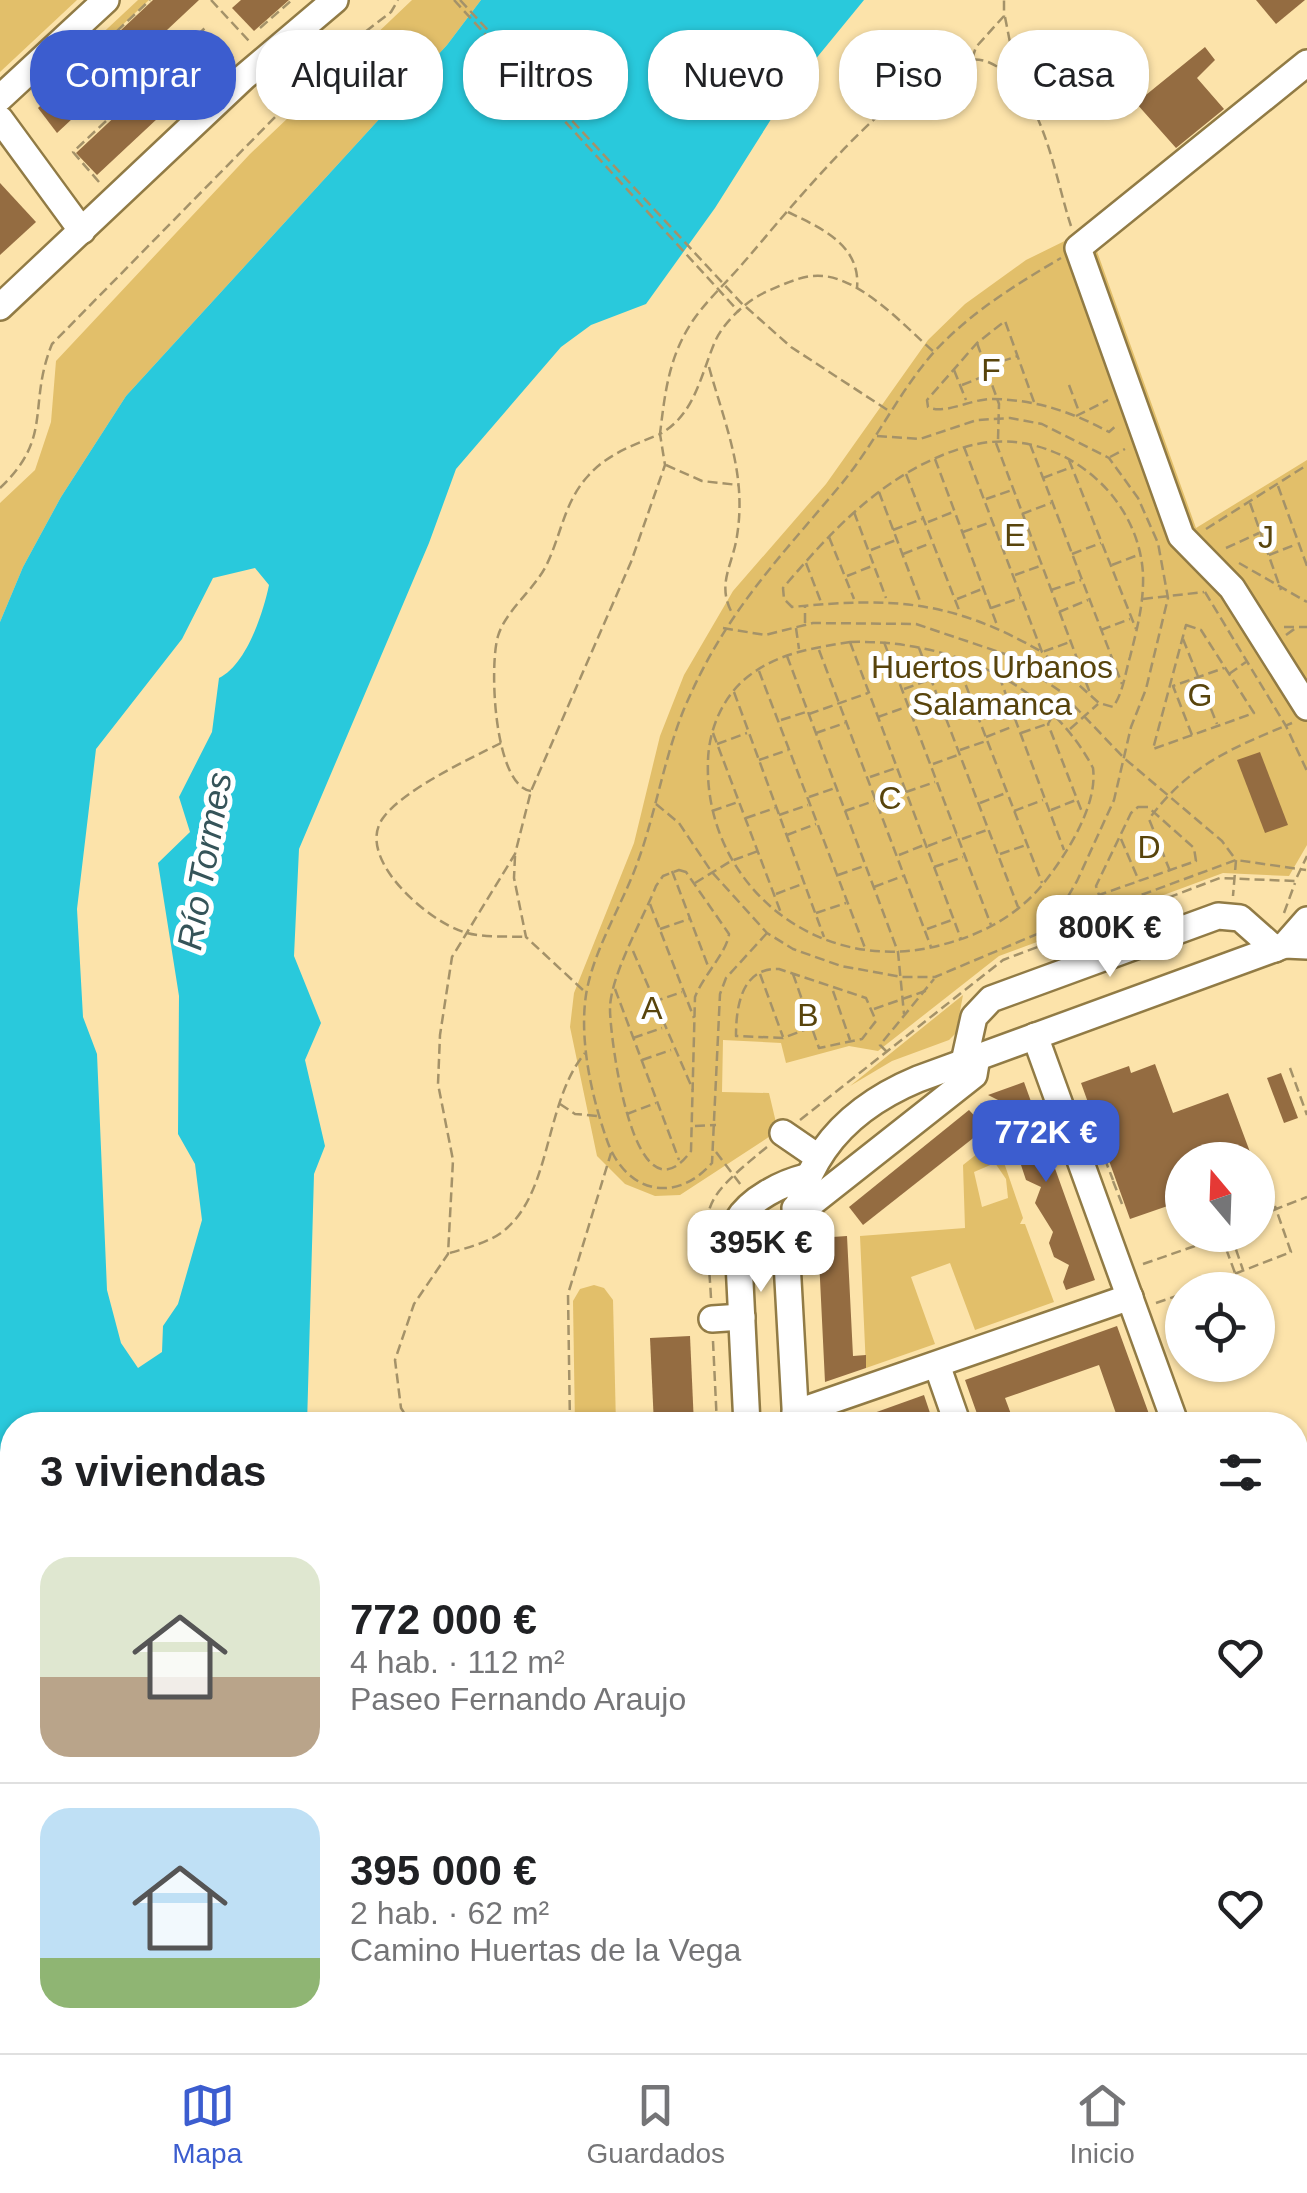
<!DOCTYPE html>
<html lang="es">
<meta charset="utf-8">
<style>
:root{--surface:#fff;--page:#f6f6f6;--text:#202124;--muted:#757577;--line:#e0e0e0;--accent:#3c5dcf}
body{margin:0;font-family:Helvetica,sans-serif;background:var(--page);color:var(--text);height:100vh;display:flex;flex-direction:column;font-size:38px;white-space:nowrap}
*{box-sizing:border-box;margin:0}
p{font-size:32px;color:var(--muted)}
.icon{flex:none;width:55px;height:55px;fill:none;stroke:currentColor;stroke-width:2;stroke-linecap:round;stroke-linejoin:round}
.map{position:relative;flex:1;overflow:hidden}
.drawer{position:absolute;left:0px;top:1412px;width:1308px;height:642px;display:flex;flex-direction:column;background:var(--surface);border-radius:40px 40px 0 0;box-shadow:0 2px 8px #0004}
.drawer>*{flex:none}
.hud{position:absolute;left:30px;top:30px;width:1248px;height:90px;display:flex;gap:20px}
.needle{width:65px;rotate:341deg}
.buttons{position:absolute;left:1165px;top:1142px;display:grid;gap:20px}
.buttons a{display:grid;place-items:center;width:110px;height:110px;border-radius:50%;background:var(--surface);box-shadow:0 2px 8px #0004;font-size:50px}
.price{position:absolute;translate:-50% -85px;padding:0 22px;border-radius:20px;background:#fff;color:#222;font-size:32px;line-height:65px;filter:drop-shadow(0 2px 5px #0008)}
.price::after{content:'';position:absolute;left:50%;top:60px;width:30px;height:22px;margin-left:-15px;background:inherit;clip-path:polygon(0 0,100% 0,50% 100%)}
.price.on{background:var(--accent);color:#fff}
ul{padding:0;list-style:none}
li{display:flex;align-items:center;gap:30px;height:250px;padding:0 40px}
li+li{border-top:2px solid var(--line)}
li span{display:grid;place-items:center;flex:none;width:280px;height:200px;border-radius:30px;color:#555}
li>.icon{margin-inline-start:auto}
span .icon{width:120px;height:120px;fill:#fffc;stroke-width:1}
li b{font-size:42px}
h2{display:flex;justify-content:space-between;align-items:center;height:120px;padding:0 40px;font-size:42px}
.pill{padding:0 35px;border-radius:40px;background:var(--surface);box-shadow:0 2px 8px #0004;font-size:35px;line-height:90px}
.pill.on{background:var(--accent);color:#fff}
.tabs{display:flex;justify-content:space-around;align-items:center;height:140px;border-top:2px solid var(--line);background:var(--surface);font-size:28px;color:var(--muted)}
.tabs a{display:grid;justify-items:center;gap:5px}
.tabs .on{color:var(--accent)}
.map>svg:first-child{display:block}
</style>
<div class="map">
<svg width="1307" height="2053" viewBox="0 0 1307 2053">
<rect width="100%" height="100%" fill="#fce3aa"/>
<g fill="#e2bf6a" fill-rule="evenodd">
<path d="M0 0H77L0 72Z"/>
<path d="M138 0H149L52 91 47 85Z"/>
<path d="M412 0H481L447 45 126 396 61 497 23 567 0 622V503L35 470 51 422 56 361 250 154Z"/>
<path d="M1089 229 1196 528 1307 460V845L1289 876 1223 873 999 956 878 1051 849 1046 786 1063 781 1043 723 1040 722 1092 769 1093 778 1131 680 1195 655 1196 625 1184 597 1156 570 1027 574 993 634 843 660 736 684 675 733 591 826 484 928 340 965 304 1026 260Z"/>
<path d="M963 995 956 1033 949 1040 892 1061 850 1086Z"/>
<path d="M992 1142 998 1145 1023 1218 1020 1224H1025L1054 1302 975 1330 950 1263 911 1277 935 1344 866 1368 860 1236 965 1228 963 1165ZM995 1163 1006 1179 1008 1198 982 1207 974 1172Z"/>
<path d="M594 1285 604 1288 613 1300 616 1425H575L573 1301 580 1289Z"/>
</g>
<path fill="#29c9dc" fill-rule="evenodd" d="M481 0H864L787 94 715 208 646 304 591 325 561 347 456 469 429 543 299 849 294 956 321 1023 305 1060 325 1146 314 1174 307 1425H12V2006L0 2010V622L23 567 61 497 126 396 447 45ZM255 568 269 585C263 614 246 665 219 678L212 732 179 797 190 832 158 863 179 996 178 1134 195 1164 202 1220 178 1304 163 1326 162 1352 138 1368 121 1343 107 1290 97 1054 83 1017 77 909 96 749 182 639 213 578Z"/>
<g fill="#946c41">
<path d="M153 0H199L57 133 38 108Z"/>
<path d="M241 0H289L254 31 232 8Z"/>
<path d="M1256 0H1305L1276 24Z"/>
<path d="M1205 47 1215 60 1197 78 1224 109 1176 148 1136 103Z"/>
<path d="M183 53 204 75 97 175 76 153Z"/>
<path d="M0 183 36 222 0 255Z"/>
<path d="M1260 752 1288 825 1265 833 1237 760Z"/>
<path d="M1155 1064 1173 1113 1228 1093 1253 1160H1182V1201L1130 1219 1081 1083 1129 1066 1131 1073Z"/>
<path d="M1281 1073 1298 1118 1284 1123 1267 1078Z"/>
<path d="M1024 1082 1095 1280 1066 1290 1063 1282 1069 1265 1054 1257 1049 1243 1053 1232 1035 1203 1041 1187 1026 1180 1021 1165 1028 1148 1012 1140 1008 1105 988 1095Z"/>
<path d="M969 1110 986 1128 863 1225 849 1207Z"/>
<path d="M847 1236 853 1356 866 1355V1368L825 1382 818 1238Z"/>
<path d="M1117 1326 1153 1425H1120L1099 1365 1005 1398 1015 1425H981L965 1380Z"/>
<path d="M690 1336 694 1425H654L650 1338Z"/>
<path d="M924 1395 934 1425H847L846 1423Z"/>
</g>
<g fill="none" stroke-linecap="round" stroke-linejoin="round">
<g stroke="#917b45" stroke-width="30">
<g id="minor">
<path d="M1307 63 1078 248 1181 536 1232 588 1307 707"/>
<path d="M0 98 106 0"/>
<path d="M0 119 82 231"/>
<path d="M0 307 244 77 335 0"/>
<path d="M1285 945 1307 920"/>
<path d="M1035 1036 1176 1425"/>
<path d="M964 1062 974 1017 991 999 1218 916 1240 918 1275 949"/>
<path d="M783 1133 818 1157"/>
<path d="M795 1208 813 1202 974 1075 977 1057"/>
<path d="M712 1319 742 1317"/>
<path d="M937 1365 958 1425"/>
<path d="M795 1413 1130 1297"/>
<path d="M747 1425 737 1221C750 1199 782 1183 806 1177"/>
<path d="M796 1425 787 1262C797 1171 832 1115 918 1079L1285 945 1307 946"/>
<path d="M1295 1759 1307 1793"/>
<path d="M483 2042 487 2053"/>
<path d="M771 2042 775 2053"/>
</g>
</g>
<g stroke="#fff" stroke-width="40">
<g id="highway">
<path d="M1295 1903 1307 1899"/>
<path d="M820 2053 850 2042"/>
<path d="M879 2053 908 2042"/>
</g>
</g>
<g stroke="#a49269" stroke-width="2.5" stroke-dasharray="10 5" stroke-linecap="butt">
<path d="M211 0 250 42"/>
<path d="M1005 17 1018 83"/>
<path d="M260 28 292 0"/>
<path d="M183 49 234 58"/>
<path d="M972 59 976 47 1004 16V0"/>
<path d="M51 93 150 0"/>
<path d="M99 182 73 152 206 27"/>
<path d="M788 212C821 228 861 245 857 288"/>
<path d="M746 307 791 347 889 411"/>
<path d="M977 343 999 404 998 440"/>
<path d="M987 366 1018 356"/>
<path d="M709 367C725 425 747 474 737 536 733 564 717 583 731 611"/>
<path d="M954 370 966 400"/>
<path d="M962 385 987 375"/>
<path d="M1069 385 1078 409"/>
<path d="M1034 402 1005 321 977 343 927 400 928 407C943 415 970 400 989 399 1034 399 1070 411 1109 432L1118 424"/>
<path d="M1076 416 1108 400"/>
<path d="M877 436 920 439 977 420 1010 418 1042 424 1109 458 1138 498 1158 543 1168 598 1146 689 1131 727 1114 800 1077 881 1049 929"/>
<path d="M996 443 1090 693"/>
<path d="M1030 444 1122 684"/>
<path d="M964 447 1042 652 1099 703 1113 707C1123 693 1125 674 1130 657 1137 629 1144 603 1143 574 1138 486 1046 420 962 448 886 472 833 529 783 588L784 599 792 607C893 597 952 600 1042 652L1070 642"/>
<path d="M1110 457 1125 449"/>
<path d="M935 459 997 625"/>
<path d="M1069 460 1136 629"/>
<path d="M666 465 702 481 738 485"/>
<path d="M906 474 959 610"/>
<path d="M1043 478 1072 467"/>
<path d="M1278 486 1307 566"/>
<path d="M0 488C54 437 27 406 52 344L339 52 391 12 398 0"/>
<path d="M879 492 920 601"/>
<path d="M986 499 1012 490"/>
<path d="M1250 503 1281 590"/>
<path d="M854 512 886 598"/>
<path d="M1022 514 1051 503"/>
<path d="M928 522 953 512"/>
<path d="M1206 529 1307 465"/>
<path d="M893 530 922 519"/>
<path d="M963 532 991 522"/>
<path d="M829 537 854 599"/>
<path d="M1226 548 1259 533"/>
<path d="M871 550 896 540"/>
<path d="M903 554 931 543"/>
<path d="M1072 554 1101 543"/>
<path d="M1269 555 1297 544"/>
<path d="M806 563 821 602"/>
<path d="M1239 563 1307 602"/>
<path d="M1112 565 1138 555"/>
<path d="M1015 575 1040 566"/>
<path d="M847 576 872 566"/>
<path d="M1051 590 1081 580"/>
<path d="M1205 592 1286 726 1307 771"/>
<path d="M957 599 982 589"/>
<path d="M1143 599 1204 592"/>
<path d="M991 608 1020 598"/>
<path d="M1059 612 1088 600"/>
<path d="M805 623V606"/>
<path d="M1186 625 1201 630 1254 713 1153 749Z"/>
<path d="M1284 627H1307"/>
<path d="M723 628 765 635 813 623 916 624 1005 654 1060 691 1124 758 1222 841 1236 860 1233 896"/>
<path d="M796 628 799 649"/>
<path d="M1101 630 1130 619"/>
<path d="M1286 635 1297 627"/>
<path d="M1183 639 1217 724"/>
<path d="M850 642C945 639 1047 680 1093 768 1098 806 1066 855 1043 884 1017 916 981 935 941 945 819 978 703 885 708 760 709 728 724 694 750 675 781 652 814 648 850 642Z"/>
<path d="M850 642 961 939"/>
<path d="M884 642 991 925"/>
<path d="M919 648 1018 907"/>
<path d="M819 650 931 947"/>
<path d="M787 656 898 952 904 1014"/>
<path d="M955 657 1042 883"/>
<path d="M1082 667 1111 656"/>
<path d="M759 671 865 948"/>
<path d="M1229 674 1246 662"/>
<path d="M999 676 1064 850"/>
<path d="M904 689 929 680"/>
<path d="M734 692 824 937"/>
<path d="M809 714 868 693"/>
<path d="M878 717 906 707"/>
<path d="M1052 717 1048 724 1082 812"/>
<path d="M781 720 806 712"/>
<path d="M1070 729 1098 704"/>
<path d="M713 733 781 913"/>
<path d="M816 733 845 723"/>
<path d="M1021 733 1047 724"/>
<path d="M1192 735 1173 686 1224 668"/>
<path d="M986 737 1014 726"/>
<path d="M501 743C469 759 403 790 383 818 354 858 429 922 464 932 482 938 507 936 526 937"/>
<path d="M717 744 747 733"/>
<path d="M960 750 986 741"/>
<path d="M759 760 788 750"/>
<path d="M933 764 958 755"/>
<path d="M870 777 896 768"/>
<path d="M531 791C494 786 489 666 498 636 506 610 533 591 546 566 561 536 564 502 588 476 607 454 634 445 660 434 665 392 669 355 694 319 708 299 728 281 744 262 782 219 925 36 988 62 1043 85 1054 175 1071 226"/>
<path d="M906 792 935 782"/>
<path d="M809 797 835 788"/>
<path d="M980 803 1006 793"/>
<path d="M656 804 679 823 711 871 767 933 793 949 841 966 902 977H935L1049 929 1236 860 1306 870"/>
<path d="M1138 807H1148L1194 848 1196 861 1099 895 1096 886 1131 813Z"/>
<path d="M1051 810 1076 800"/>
<path d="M712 811 738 802"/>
<path d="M845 811 874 801"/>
<path d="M1014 811 1043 800"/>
<path d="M779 815 808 805"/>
<path d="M746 818 775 808"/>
<path d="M787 835 816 824"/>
<path d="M962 839 987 830"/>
<path d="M1121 839 1139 881"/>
<path d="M928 846 957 835"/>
<path d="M1000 854 1026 845"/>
<path d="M899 855 924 845"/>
<path d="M515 856 514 878 526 937 584 991"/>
<path d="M934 867 963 857"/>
<path d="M679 870 686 872 729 934C727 952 703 976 695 997L691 1151C634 1229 610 1038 610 1009 610 976 643 919 656 886L663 876Z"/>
<path d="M672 871 708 966"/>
<path d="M1170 871 1149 819C1189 765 1232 748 1292 723"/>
<path d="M838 875 864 866"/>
<path d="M695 883 731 861 758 851"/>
<path d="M874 887 903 876"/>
<path d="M776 894 805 883"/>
<path d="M650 904 694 1018"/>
<path d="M816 913 846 903"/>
<path d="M1284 913 1295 883"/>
<path d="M660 929 689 919"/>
<path d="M927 929 952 920"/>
<path d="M767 933 726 978 720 994 712 1163C676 1204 627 1193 608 1143 592 1099 579 1041 586 995 593 950 623 904 638 861 656 812 664 758 684 709 724 615 774 564 838 488 874 446 897 394 934 352 970 313 1015 285 1061 258"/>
<path d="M633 951 693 1090"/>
<path d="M760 974 783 1037"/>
<path d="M793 974 819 1048 862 1039 876 1021 866 998 779 969C741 967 736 1008 736 1036L783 1038 812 1027"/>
<path d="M615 989 679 1160"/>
<path d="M833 991 850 1040"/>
<path d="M653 1002 682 992"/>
<path d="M874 1009 928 990"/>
<path d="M633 1038 662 1028"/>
<path d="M887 1052 880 1045 934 979"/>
<path d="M642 1060 671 1050"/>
<path d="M1290 1068 1307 1115"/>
<path d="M560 1104 575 1114 598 1116"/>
<path d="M627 1114 656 1103"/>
<path d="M800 1120 1003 960 1220 878 1295 881 1307 856"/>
<path d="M695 1126 716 1125"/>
<path d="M716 1152 741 1185"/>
<path d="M1110 1161 1106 1162 1113 1180"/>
<path d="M1113 1181 1122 1204"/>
<path d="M1258 1192 1268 1188 1276 1209 1307 1197"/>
<path d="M1221 1235 1235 1273"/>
<path d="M1231 1235 1243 1270"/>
<path d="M450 1253C469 1247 492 1242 507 1228 552 1188 545 1101 585 1053"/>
<path d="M1143 1264 1221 1237"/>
<path d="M1193 1290 1291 1252 1276 1209 1258 1216"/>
<path d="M711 1298C706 1205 692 1208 767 1147"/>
<path d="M1156 1303 1182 1294"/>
<path d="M713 1341 717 1425"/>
<path d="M412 1425 401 1408 395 1360 414 1304 448 1254 453 1160 438 1084 440 1035 452 957 515 854 531 791 631 562 665 465 660 434C694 415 700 378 714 344 722 323 748 299 768 291 782 285 796 278 812 276 856 271 904 326 934 352"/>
<path d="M570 1425 568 1294 611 1153"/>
<path d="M1295 1827 1300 1828"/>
<path d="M1295 1844H1306"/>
<path d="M12 2053 20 2042"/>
<path d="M40 2053 56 2042"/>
</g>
<use href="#minor" stroke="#fff" stroke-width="25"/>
<use href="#highway" stroke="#9ce0a4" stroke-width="35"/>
<g stroke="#a49269" stroke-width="2.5" stroke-dasharray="10 5" stroke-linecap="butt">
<path d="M454 0 739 312"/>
<path d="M460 0 744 306"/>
</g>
</g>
<g text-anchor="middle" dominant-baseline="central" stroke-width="10" stroke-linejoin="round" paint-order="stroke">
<g font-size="32" fill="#58440c" stroke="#fff">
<text x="991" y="370">F</text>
<text x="1015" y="535">E</text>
<text x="1266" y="537">J</text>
<text x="992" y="667">Huertos Urbanos<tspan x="992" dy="37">Salamanca</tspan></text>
<text x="1200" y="695">G</text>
<text x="890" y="798">C</text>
<text x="1149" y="847">D</text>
<text x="652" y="1008">A</text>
<text x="808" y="1015">B</text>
</g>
<g font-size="35" font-style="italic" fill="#355459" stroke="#fff">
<text transform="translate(204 861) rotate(-80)">Río Tormes</text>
</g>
</g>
</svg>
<div class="buttons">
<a><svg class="needle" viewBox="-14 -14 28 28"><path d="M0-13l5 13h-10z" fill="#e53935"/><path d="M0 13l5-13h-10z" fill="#757577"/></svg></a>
<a><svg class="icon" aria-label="locate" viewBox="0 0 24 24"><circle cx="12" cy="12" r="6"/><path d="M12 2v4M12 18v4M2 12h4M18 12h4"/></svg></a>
</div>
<b class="price" style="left:1110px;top:980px">800K €</b>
<b class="price on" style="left:1046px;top:1185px">772K €</b>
<b class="price" style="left:761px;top:1295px">395K €</b>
<div class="hud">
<a class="pill on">Comprar</a>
<a class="pill">Alquilar</a>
<a class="pill">Filtros</a>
<a class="pill">Nuevo</a>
<a class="pill">Piso</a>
<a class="pill">Casa</a>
</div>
<section class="drawer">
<h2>3 viviendas<svg class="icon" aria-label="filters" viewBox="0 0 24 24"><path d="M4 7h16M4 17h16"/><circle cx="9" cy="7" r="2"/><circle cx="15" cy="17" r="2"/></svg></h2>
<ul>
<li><span style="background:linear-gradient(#dfe7d0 60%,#b9a48a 0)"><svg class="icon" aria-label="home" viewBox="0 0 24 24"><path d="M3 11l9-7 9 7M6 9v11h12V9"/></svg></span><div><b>772 000 €</b><p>4 hab. · 112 m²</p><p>Paseo Fernando Araujo</p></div><svg class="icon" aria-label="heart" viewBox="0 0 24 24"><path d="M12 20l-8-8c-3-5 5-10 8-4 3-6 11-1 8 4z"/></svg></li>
<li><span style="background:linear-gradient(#bfe0f5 75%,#8fb573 0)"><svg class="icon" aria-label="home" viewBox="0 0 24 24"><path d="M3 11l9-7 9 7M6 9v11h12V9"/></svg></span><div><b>395 000 €</b><p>2 hab. · 62 m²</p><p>Camino Huertas de la Vega</p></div><svg class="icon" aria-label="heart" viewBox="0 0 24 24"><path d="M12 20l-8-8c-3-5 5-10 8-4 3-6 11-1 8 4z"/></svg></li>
</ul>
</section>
</div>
<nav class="tabs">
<a class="on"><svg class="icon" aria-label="map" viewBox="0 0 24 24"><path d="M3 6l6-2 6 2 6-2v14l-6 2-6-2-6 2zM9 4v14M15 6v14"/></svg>Mapa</a>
<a><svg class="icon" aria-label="saved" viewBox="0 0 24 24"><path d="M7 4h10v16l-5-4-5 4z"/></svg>Guardados</a>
<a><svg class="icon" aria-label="home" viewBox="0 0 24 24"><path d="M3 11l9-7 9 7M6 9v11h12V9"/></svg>Inicio</a>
</nav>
